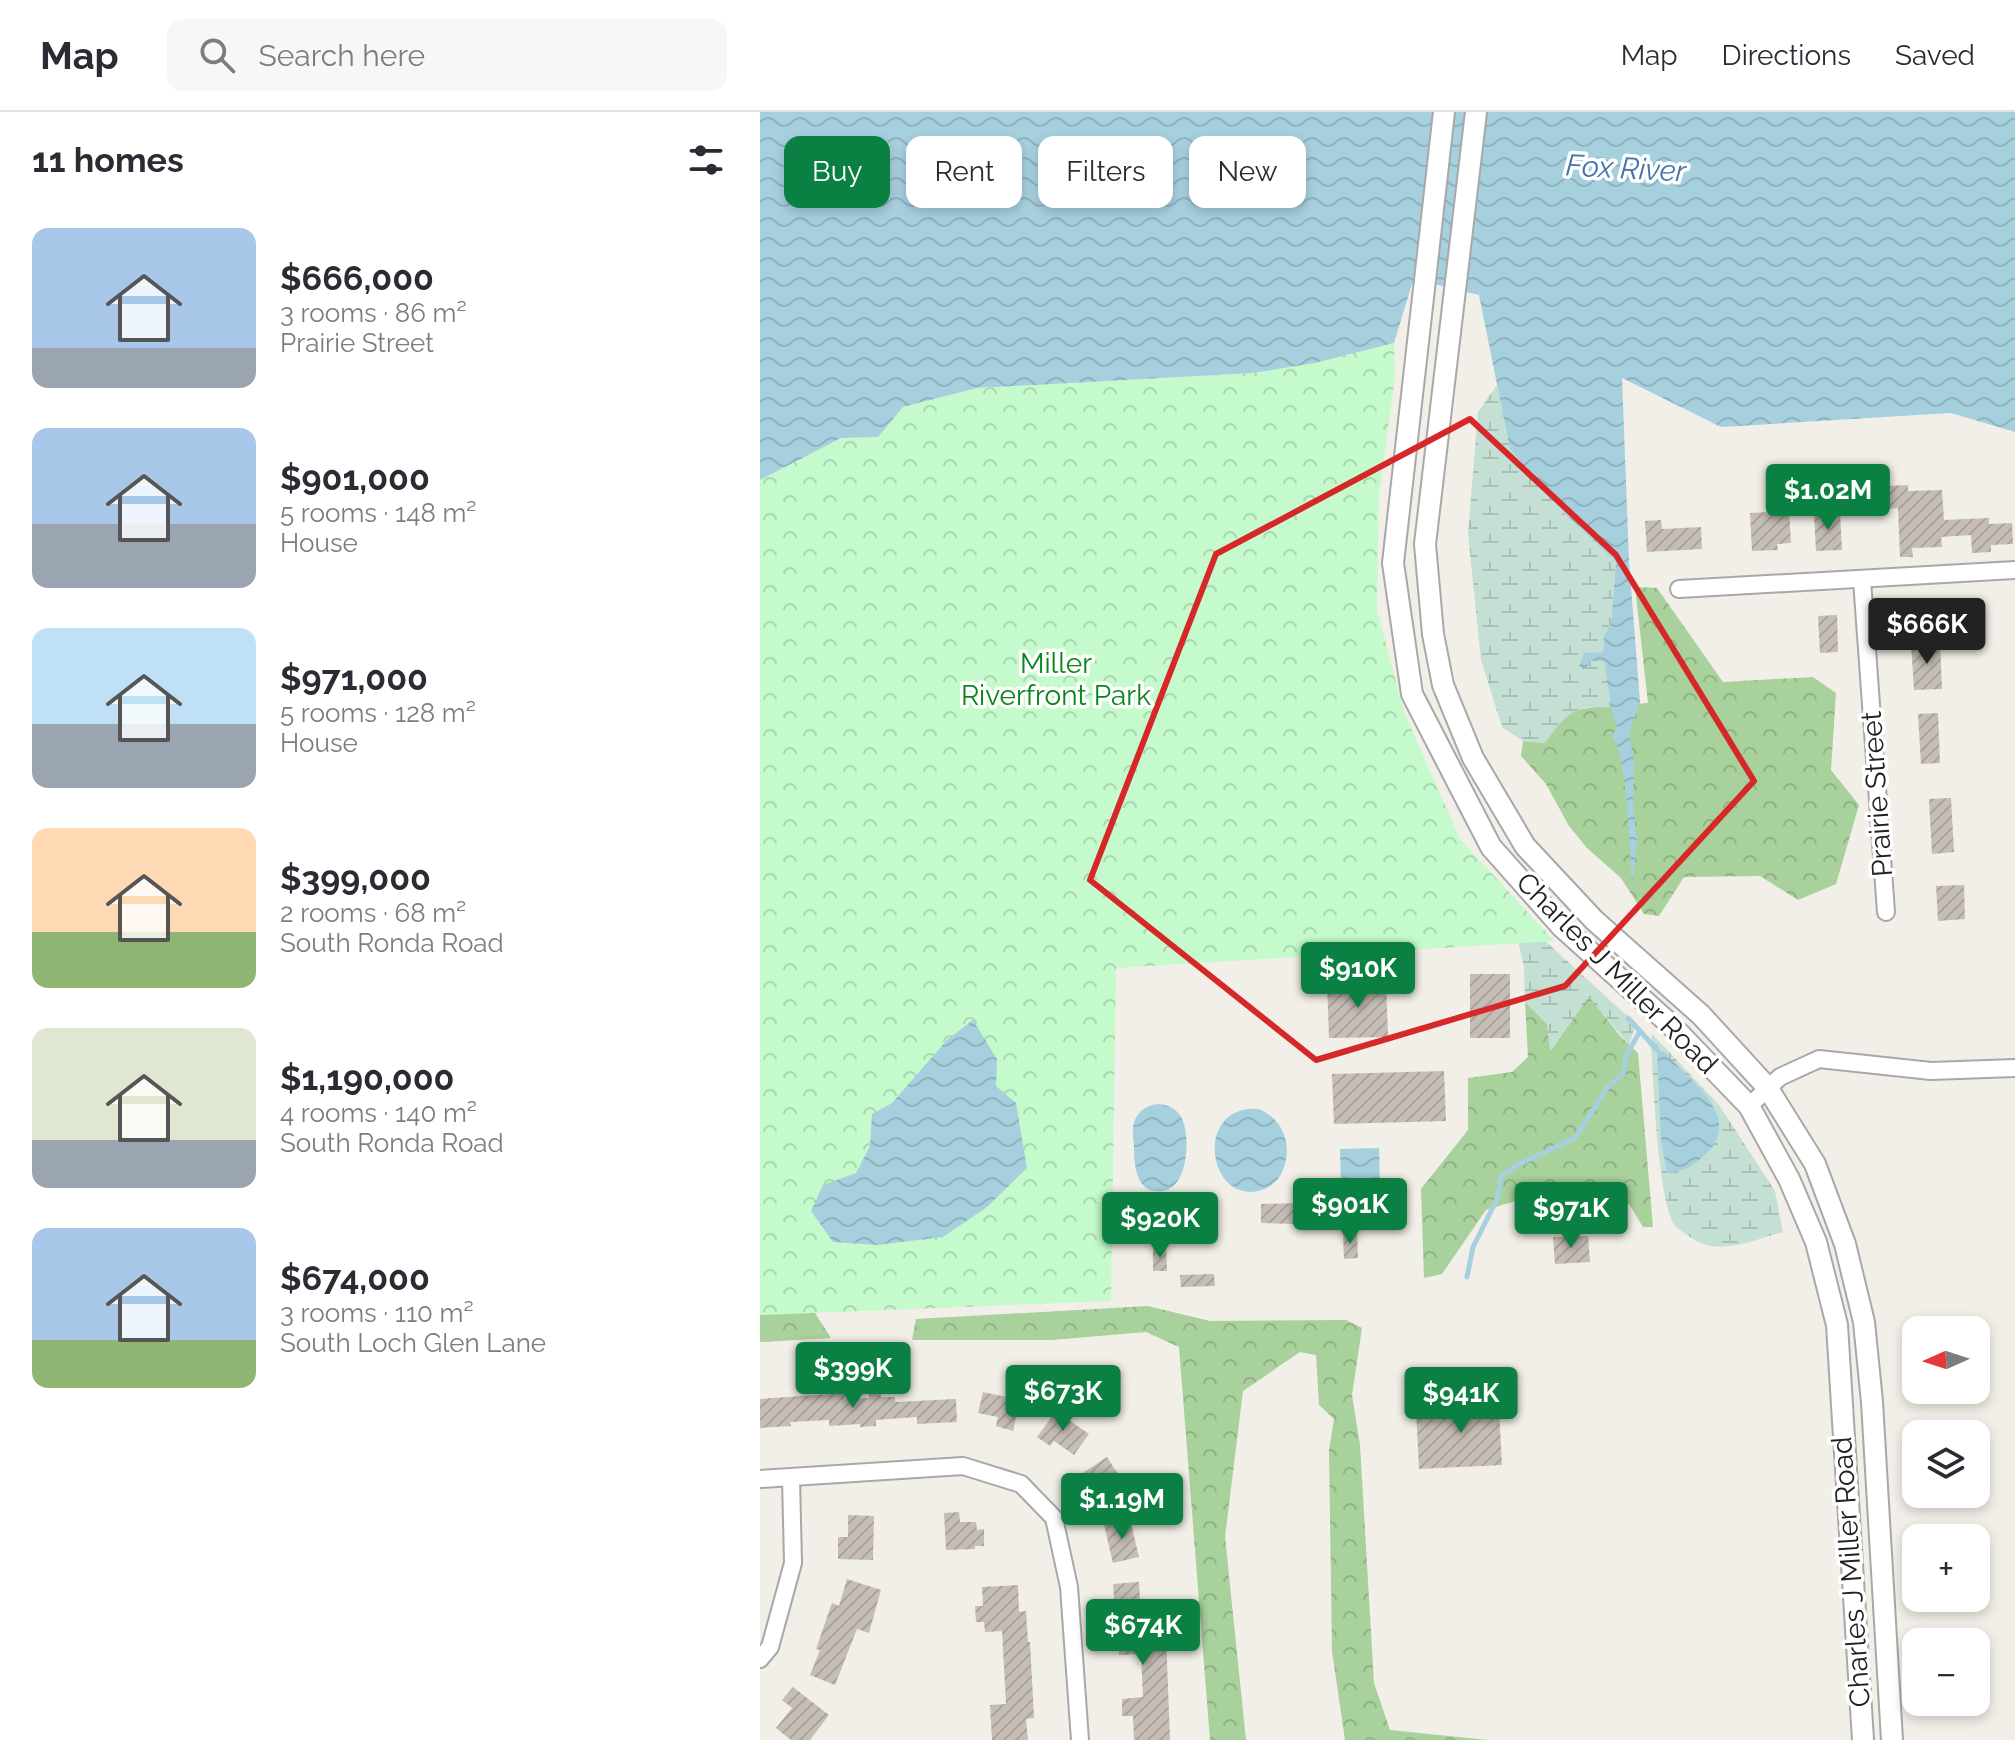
<!DOCTYPE html>
<meta charset="utf-8">
<style>
:root{--surface:#fff;--page:#f7f7f7;--text:#2b2b33;--muted:#7c7c81;--line:#e1e1e2;--accent:#0b8043}
body{margin:0;font-family:Raleway,sans-serif;background:var(--page);color:var(--text);height:100vh;display:flex;flex-direction:column;font-size:30px;white-space:nowrap}
*{box-sizing:border-box;margin:0}
p{font-size:26px;color:var(--muted)}
.icon{flex:none;width:44px;height:44px;fill:none;stroke:currentColor;stroke-width:2;stroke-linecap:round;stroke-linejoin:round}
.map{position:relative;flex:1;overflow:hidden}
.sheet{display:flex;flex-direction:column;background:var(--surface);width:760px}
.sheet>*{flex:none}
.hud{position:absolute;left:24px;top:24px;width:760px;height:72px;display:flex;gap:16px}
.needle{width:52px;rotate:267deg}
.fabs{position:absolute;left:1142px;top:1204px;display:grid;gap:16px}
.fabs a{display:grid;place-items:center;width:88px;height:88px;border-radius:16px;background:var(--surface);box-shadow:0 4px 12px #0003;font-size:40px}
.price{position:absolute;translate:-50% -68px;padding:0 18px;border-radius:8px;background:var(--accent);color:#fff;font-size:26px;line-height:52px;filter:drop-shadow(0 2px 4px #0008)}
.price::after{content:'';position:absolute;left:50%;top:48px;width:24px;height:18px;margin-left:-12px;background:inherit;clip-path:polygon(0 0,100% 0,50% 100%)}
.price.on{background:#222;color:#fff}
ul{padding:0;list-style:none}
li{display:flex;align-items:center;gap:24px;height:200px;padding:0 32px}
li span{display:grid;place-items:center;flex:none;width:224px;height:160px;border-radius:16px;color:#555}
li>.icon{margin-inline-start:auto}
span .icon{width:96px;height:96px;fill:#fffc;stroke-width:1}
li b{font-size:34px}
h2{display:flex;justify-content:space-between;align-items:center;height:96px;padding:0 32px;font-size:34px}
.chip{padding:0 28px;border-radius:16px;background:var(--surface);box-shadow:0 4px 12px #0003;font-size:28px;line-height:72px}
.chip.on{background:var(--accent);color:#fff}
header{display:flex;align-items:center;gap:48px;box-sizing:border-box;height:112px;padding:0 40px;background:var(--surface);border-bottom:2px solid var(--line)}
header strong{font-size:38px}
nav{display:flex;gap:44px;margin-inline-start:auto;font-size:28px}
.search{width:560px;height:72px;background:var(--page);display:flex;align-items:center;gap:20px;box-sizing:border-box;padding:0 28px;border-radius:16px;color:var(--muted);font-size:30px}
main{display:flex;flex:1;min-height:0}
.map>svg:first-child{display:block}
</style>
<header>
<strong>Map</strong>
<div class="search"><svg class="icon" aria-label="search" viewBox="0 0 24 24"><circle cx="10" cy="10" r="6"/><path d="M15 15l6 6"/></svg>Search here</div>
<nav><a>Map</a><a>Directions</a><a>Saved</a></nav>
</header>
<main>
<section class="sheet">
<h2>11 homes<svg class="icon" aria-label="filters" viewBox="0 0 24 24"><path d="M4 7h16M4 17h16"/><circle cx="9" cy="7" r="2"/><circle cx="15" cy="17" r="2"/></svg></h2>
<ul>
<li><span style="background:linear-gradient(#a9c7e8 75%,#9aa5b1 0)"><svg class="icon" aria-label="home" viewBox="0 0 24 24"><path d="M3 11l9-7 9 7M6 9v11h12V9"/></svg></span><div><b>$666,000</b><p>3 rooms · 86 m²</p><p>Prairie Street</p></div></li>
<li><span style="background:linear-gradient(#a9c7e8 60%,#9aa5b1 0)"><svg class="icon" aria-label="home" viewBox="0 0 24 24"><path d="M3 11l9-7 9 7M6 9v11h12V9"/></svg></span><div><b>$901,000</b><p>5 rooms · 148 m²</p><p>House</p></div></li>
<li><span style="background:linear-gradient(#bfe0f5 60%,#9aa5b1 0)"><svg class="icon" aria-label="home" viewBox="0 0 24 24"><path d="M3 11l9-7 9 7M6 9v11h12V9"/></svg></span><div><b>$971,000</b><p>5 rooms · 128 m²</p><p>House</p></div></li>
<li><span style="background:linear-gradient(#ffd9b3 65%,#8fb573 0)"><svg class="icon" aria-label="home" viewBox="0 0 24 24"><path d="M3 11l9-7 9 7M6 9v11h12V9"/></svg></span><div><b>$399,000</b><p>2 rooms · 68 m²</p><p>South Ronda Road</p></div></li>
<li><span style="background:linear-gradient(#dfe7d0 70%,#9aa5b1 0)"><svg class="icon" aria-label="home" viewBox="0 0 24 24"><path d="M3 11l9-7 9 7M6 9v11h12V9"/></svg></span><div><b>$1,190,000</b><p>4 rooms · 140 m²</p><p>South Ronda Road</p></div></li>
<li><span style="background:linear-gradient(#a9c7e8 70%,#8fb573 0)"><svg class="icon" aria-label="home" viewBox="0 0 24 24"><path d="M3 11l9-7 9 7M6 9v11h12V9"/></svg></span><div><b>$674,000</b><p>3 rooms · 110 m²</p><p>South Loch Glen Lane</p></div></li>
</ul>
</section>
<div class="map">
<svg width="1255" height="1628" viewBox="0 0 1255 1628">
<defs>
<pattern id="forest-crowns" width="20" height="18" patternUnits="userSpaceOnUse" patternTransform="scale(2)"><rect width="20" height="18" fill="#a8d19c"/><path d="M2 6a3 3 0 1 1 6 0M12 15a3 3 0 1 1 6 0" fill="none" stroke="#90b386"/></pattern>
<pattern id="wetland-marsh" width="20" height="14" patternUnits="userSpaceOnUse" patternTransform="scale(2)"><rect width="20" height="14" fill="#c4e0d4"/><path d="M1 5h8M5 5V1M11 12h8M15 12V8" fill="none" stroke="#a8c0b6"/></pattern>
<pattern id="park-crowns" width="20" height="18" patternUnits="userSpaceOnUse" patternTransform="scale(2)"><rect width="20" height="18" fill="#c5fbcc"/><path d="M2 6a3 3 0 1 1 6 0M12 15a3 3 0 1 1 6 0" fill="none" stroke="#a9d7af"/></pattern>
<pattern id="water-waves" width="16" height="10" patternUnits="userSpaceOnUse" patternTransform="scale(2)"><rect width="16" height="10" fill="#a7d0df"/><path d="M0 5q4-4 8 0t8 0" fill="none" stroke="#8fb2bf"/></pattern>
<pattern id="building-hatch" width="6" height="6" patternUnits="userSpaceOnUse" patternTransform="scale(2)"><rect width="6" height="6" fill="#c6beb6"/><path d="M-1 1l2-2M0 6l6-6M5 7l2-2" fill="none" stroke="#aaa39c"/></pattern>
</defs>
<rect width="100%" height="100%" fill="#f1efe7"/>
<g fill="url(#forest-crowns)">
<path d="M875 475 897 476 963 570 1053 565 1076 581 1071 658 1099 693 1076 772 1038 788 1000 764 924 765 899 804 884 802 861 766 827 736 809 714 786 672 761 644 763 629 785 631C791 622 797 611 805 604 817 593 869 593 888 591Z"/>
<path d="M829 884 860 924 878 941 893 1115H883L869 1092 830 1083 807 1073 726 1098 682 1162 664 1166 661 1077 708 1018V966L752 960 768 945 765 890 787 912 791 938Z"/>
<path d="M0 1173H37L71 1226 0 1230Z"/>
<path d="M388 1194 450 1209 586 1208 602 1216 592 1283 600 1333 614 1571 630 1618 728 1628H585L572 1539 569 1338 574 1307 559 1293 556 1243 540 1240 483 1279 465 1425 486 1628H450L419 1235 386 1220 292 1228H152L156 1207Z"/>
</g>
<g fill="url(#wetland-marsh)">
<path d="M737 273 750 337 805 402 856 450 851 511 844 523 843 541 829 549 844 548 851 596C814 590 805 604 785 631L763 629 742 615 721 548 708 422 718 300Z"/>
<path d="M759 805 876 912 869 933 829 885 790 939 787 912 765 890 764 855 755 815Z"/>
<path d="M892 922 959 993 1015 1079 1023 1120C998 1127 972 1139 946 1133 938 1131 920 1119 915 1113 898 1092 893 964 891 931Z"/>
</g>
<path fill="url(#park-crowns)" d="M634 231 635 264 619 383 617 498 644 600 700 727 794 829 356 856 351 1189 0 1203V368L81 326 118 325 143 295 217 276 493 261 555 251Z"/>
<g fill="url(#water-waves)">
<path d="M0 0H1255V320L1191 301 961 315 862 266 869 449 880 590 869 621 874 651 873 689 877 732 872 776C870 745 868 645 852 624L857 616 851 596 844 549H830L827 555H819L824 541 843 540 844 523 851 511 856 450 805 402 750 337 719 183 670 171 652 172 634 231 555 251 493 261 217 276 143 295 118 325 81 326 0 368Z"/>
<path d="M213 908 237 947 236 974 256 991 267 1056 227 1095 183 1125 117 1133 73 1130 51 1099 63 1073 96 1061 110 1034 112 1002 132 991 187 928Z"/>
<path d="M897 938 904 940C929 967 985 1006 946 1042 931 1055 927 1058 907 1061L901 1027Z"/>
<path d="M398 992C407 993 414 995 420 1003 431 1019 430 1075 403 1079 376 1083 374 1054 374 1034 373 1024 371 1013 377 1004 382 996 389 993 398 992Z"/>
<path d="M498 997C523 1006 533 1033 523 1058 520 1067 511 1075 502 1078 447 1095 433 992 498 997Z"/>
<path d="M619 1036 620 1074 581 1075 580 1037Z"/>
</g>
<g fill="none" stroke-linecap="round" stroke-linejoin="round">
<g stroke="#a7d0df" stroke-width="5">
<path d="M880 919 897 938"/>
<path d="M707 1165 713 1135 738 1085 741 1064 757 1053 815 1026 849 973 863 963 866 944 880 919 868 906"/>
</g>
</g>
<g fill="url(#building-hatch)">
<path d="M1148 373V379L1182 378 1184 408 1229 406V412L1252 411 1253 432 1231 433V440L1212 441 1211 423 1181 425 1182 435 1152 436 1153 445H1140L1138 396 1127 397 1126 374Z"/>
<path d="M1029 399 1031 431 1017 432 1018 438 992 439 990 401Z"/>
<path d="M1080 401 1082 438 1056 439 1054 402Z"/>
<path d="M901 408 902 417 941 415 942 437 887 440 885 409Z"/>
<path d="M1077 503 1078 540 1060 541 1058 504Z"/>
<path d="M1180 530 1182 577 1154 578 1151 531Z"/>
<path d="M1178 601 1180 651 1161 652 1158 602Z"/>
<path d="M1191 686 1194 740 1172 742 1169 687Z"/>
<path d="M1204 773 1205 807 1178 809 1176 774Z"/>
<rect x="710" y="862" width="40" height="64"/>
<path d="M626 869 628 925 569 926 567 871Z"/>
<path d="M684 959 686 1009 574 1012 572 962Z"/>
<path d="M450 1085 449 1111 419 1112 420 1086Z"/>
<path d="M547 1091 548 1106 537 1107V1112L501 1111V1092Z"/>
<path d="M583 1122H597L598 1146 584 1147Z"/>
<path d="M828 1124 830 1150 795 1152 793 1125Z"/>
<path d="M393 1136H406L407 1159H393Z"/>
<path d="M454 1162 455 1174 421 1175 420 1163Z"/>
<path d="M120 1273 121 1285H135V1290L196 1287 197 1310 157 1312V1305L116 1308V1314L100 1315V1312L69 1314V1308L30 1310 31 1314 0 1316V1287L84 1281 85 1287 109 1286 108 1274Z"/>
<path d="M223 1280 260 1288 253 1319 236 1314 238 1305 218 1301Z"/>
<path d="M738 1280 742 1353 659 1357 656 1297 715 1294V1281Z"/>
<path d="M296 1299 329 1322 314 1343 294 1329 290 1334 277 1325Z"/>
<path d="M347 1345 367 1376 341 1393 321 1362Z"/>
<path d="M199 1400 200 1410H216L217 1418 224 1417V1434H215V1437L186 1438 184 1401Z"/>
<path d="M88 1403 114 1404 113 1448 78 1447V1425H88Z"/>
<path d="M370 1407 379 1445 353 1451 344 1413Z"/>
<path d="M87 1467 121 1478 109 1521 97 1517 75 1573 50 1563 60 1538 56 1537 72 1491 79 1494Z"/>
<path d="M379 1470 382 1524 406 1523 410 1628H374L373 1604H362V1587L383 1585 381 1542 359 1543 353 1472Z"/>
<path d="M258 1473 259 1500 266 1499 268 1530H270L274 1606 266 1607 268 1628H232L230 1593 246 1592 242 1519 225 1520 224 1510H216L215 1494H223L222 1475Z"/>
<path d="M33 1575 69 1603 50 1628H31L16 1616 32 1596 22 1588Z"/>
</g>
<g fill="none" stroke-linecap="round" stroke-linejoin="round">
<g stroke="#a8a8a8" stroke-width="20">
<g id="minor">
<path d="M1102 468 1126 800"/>
<path d="M919 477 1255 458"/>
<path d="M989 994 1020 965 1059 947 1171 959 1255 956"/>
<path d="M0 1367 203 1354 261 1372 294 1406 309 1475 320 1628"/>
<path d="M0 1547 10 1535 33 1451 31 1366"/>
</g>
</g>
<g stroke="#a8a8a8" stroke-width="24">
<g id="tertiary">
<path d="M684 0 633 451 652 582 731 735 802 815 911 913 989 994 1029 1067 1056 1130 1077 1213 1103 1628"/>
<path d="M716 0 665 432 673 522 683 573 713 646 765 734 834 808 941 903 1007 975 1055 1052 1085 1132 1104 1210 1112 1290 1132 1628"/>
</g>
</g>
<use href="#minor" stroke="#fff" stroke-width="16"/>
<use href="#tertiary" stroke="#fff" stroke-width="20"/>
</g>
<path fill="none" stroke="#d62828" stroke-width="6" stroke-linejoin="round" d="M710 307 856 443 994 669 805 874 556 948 330 768 456 442Z"/>
<g text-anchor="middle" dominant-baseline="central" stroke-width="7" stroke-linejoin="round" paint-order="stroke">
<g font-size="28" fill="#0a841b" stroke="#fff">
<text x="296" y="551">Miller<tspan x="296" dy="32">Riverfront Park</tspan></text>
</g>
<g font-size="28" fill="#212121" stroke="#fff">
<text transform="translate(1117 682) rotate(-94)">Prairie Street</text>
<text transform="translate(857 861) rotate(45)">Charles J Miller Road</text>
<text transform="translate(1091 1460) rotate(-94)">Charles J Miller Road</text>
</g>
<g font-size="30" font-style="italic" fill="#4774ab" stroke="#fff">
<text transform="translate(866 56) rotate(3)">Fox River</text>
</g>
</g>
</svg>
<div class="fabs">
<a><svg class="needle" viewBox="-14 -14 28 28"><path d="M0-13l5 13h-10z" fill="#e53935"/><path d="M0 13l5-13h-10z" fill="#7c7c81"/></svg></a>
<a><svg class="icon" aria-label="layers" viewBox="0 0 24 24"><path d="M12 4l9 5-9 5-9-5zM3 14l9 5 9-5"/></svg></a>
<a>+</a>
<a>−</a>
</div>
<b class="price" style="left:1068px;top:420px">$1.02M</b>
<b class="price on" style="left:1167px;top:554px">$666K</b>
<b class="price" style="left:598px;top:898px">$910K</b>
<b class="price" style="left:590px;top:1134px">$901K</b>
<b class="price" style="left:811px;top:1138px">$971K</b>
<b class="price" style="left:400px;top:1148px">$920K</b>
<b class="price" style="left:93px;top:1298px">$399K</b>
<b class="price" style="left:303px;top:1321px">$673K</b>
<b class="price" style="left:701px;top:1323px">$941K</b>
<b class="price" style="left:362px;top:1429px">$1.19M</b>
<b class="price" style="left:383px;top:1555px">$674K</b>
<div class="hud">
<a class="chip on">Buy</a>
<a class="chip">Rent</a>
<a class="chip">Filters</a>
<a class="chip">New</a>
</div>
</div>
</main>
